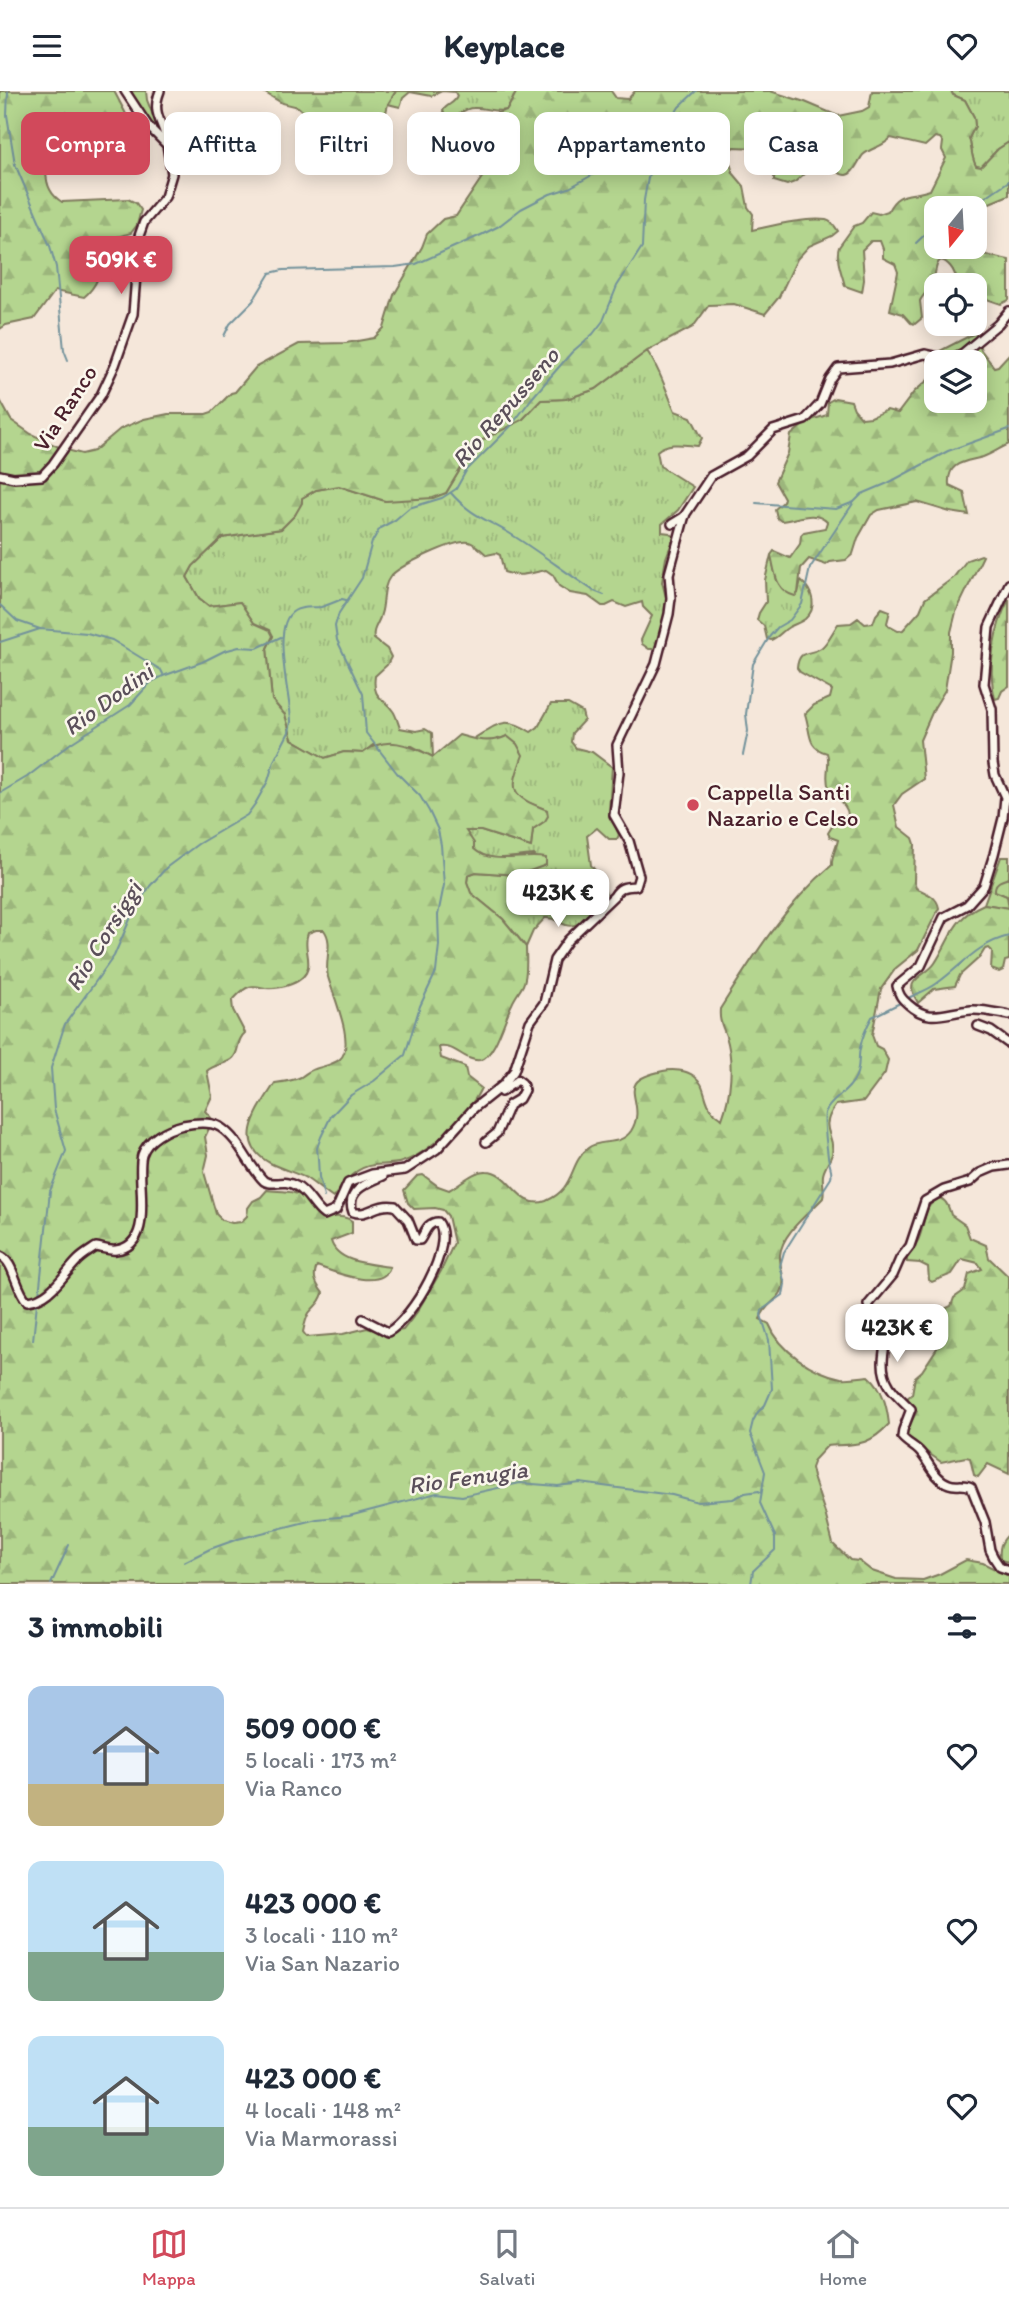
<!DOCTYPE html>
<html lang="it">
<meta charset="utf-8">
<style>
:root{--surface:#fff;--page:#f6f6f7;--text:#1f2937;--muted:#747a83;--line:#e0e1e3;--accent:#d1495b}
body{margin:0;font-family:Itim,sans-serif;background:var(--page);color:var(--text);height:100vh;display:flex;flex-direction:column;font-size:26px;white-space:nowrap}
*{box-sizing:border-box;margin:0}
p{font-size:23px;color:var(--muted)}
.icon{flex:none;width:38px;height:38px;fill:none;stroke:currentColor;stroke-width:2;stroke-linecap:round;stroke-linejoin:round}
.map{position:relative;height:1493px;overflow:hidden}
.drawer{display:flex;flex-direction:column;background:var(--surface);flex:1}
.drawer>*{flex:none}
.guide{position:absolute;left:21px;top:21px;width:968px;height:63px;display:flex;gap:14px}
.needle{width:46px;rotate:198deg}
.controls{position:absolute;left:924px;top:105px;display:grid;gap:14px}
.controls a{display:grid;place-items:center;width:63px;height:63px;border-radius:14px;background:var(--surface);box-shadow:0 4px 18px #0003;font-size:35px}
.price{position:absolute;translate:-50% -60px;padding:0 16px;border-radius:14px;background:#fff;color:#222;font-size:23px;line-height:46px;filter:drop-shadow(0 2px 4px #0008)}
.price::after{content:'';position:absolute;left:50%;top:42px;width:21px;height:16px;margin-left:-10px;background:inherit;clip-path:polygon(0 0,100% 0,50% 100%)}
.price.selected{background:var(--accent);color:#fff}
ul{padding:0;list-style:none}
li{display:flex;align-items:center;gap:21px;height:175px;padding:0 28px}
li span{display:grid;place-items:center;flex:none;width:196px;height:140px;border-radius:14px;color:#555}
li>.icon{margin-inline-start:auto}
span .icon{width:84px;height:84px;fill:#fffc;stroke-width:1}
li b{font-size:30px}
h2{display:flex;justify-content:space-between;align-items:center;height:84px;padding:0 28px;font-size:30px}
.pill{padding:0 24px;border-radius:14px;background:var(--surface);box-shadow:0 4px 18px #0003;font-size:24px;line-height:63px}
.pill.selected{background:var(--accent);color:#fff}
header{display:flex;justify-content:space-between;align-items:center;height:91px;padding:0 28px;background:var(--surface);font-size:32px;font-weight:700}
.tab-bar{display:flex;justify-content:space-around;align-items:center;height:98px;border-top:2px solid var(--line);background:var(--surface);font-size:19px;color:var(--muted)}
.tab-bar a{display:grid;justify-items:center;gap:4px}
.tab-bar .selected{color:var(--accent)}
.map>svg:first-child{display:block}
</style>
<header><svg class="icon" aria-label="menu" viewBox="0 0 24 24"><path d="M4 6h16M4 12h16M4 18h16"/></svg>Keyplace<svg class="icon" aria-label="heart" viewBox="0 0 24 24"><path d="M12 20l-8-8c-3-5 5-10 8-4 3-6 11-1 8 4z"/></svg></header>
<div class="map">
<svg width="1009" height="1493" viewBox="0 0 1009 1493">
<defs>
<pattern id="grass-tufts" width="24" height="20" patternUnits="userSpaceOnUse" patternTransform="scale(1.75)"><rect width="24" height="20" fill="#b4d58f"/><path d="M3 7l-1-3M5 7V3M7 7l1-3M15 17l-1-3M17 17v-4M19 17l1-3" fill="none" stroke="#9cb67c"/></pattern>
<pattern id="forest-firs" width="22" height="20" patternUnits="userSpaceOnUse" patternTransform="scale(1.75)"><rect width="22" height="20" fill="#b4d58f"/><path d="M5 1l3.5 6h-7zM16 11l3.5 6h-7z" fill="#9cb67c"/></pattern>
</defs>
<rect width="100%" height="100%" fill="#f5e7da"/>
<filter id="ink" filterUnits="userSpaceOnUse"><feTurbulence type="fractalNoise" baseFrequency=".0143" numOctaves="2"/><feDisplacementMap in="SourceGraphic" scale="14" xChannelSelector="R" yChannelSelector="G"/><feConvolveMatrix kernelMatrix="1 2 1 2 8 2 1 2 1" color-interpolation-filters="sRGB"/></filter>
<g filter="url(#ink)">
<g fill="url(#grass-tufts)" stroke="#7f7a5d" stroke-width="2">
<path d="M396 0H517L507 19C493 22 486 16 473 17 463 17 457 27 447 28L443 20C446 13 455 13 457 5L455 1 442 0 431 5 410 1 403 7 400 16 388 13Z"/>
<path d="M951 0H1009V51L998 58 981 76 976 75C971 66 972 57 969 47L975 35 974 26 965 9 953 4Z"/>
<path d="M647 260C660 278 666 300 675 320L691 326 702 347 698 355C684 354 669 350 657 360L660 375 693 396 678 419 662 433V441L670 442 674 446 666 467 662 491 666 506V528L654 558H649L642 553 641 549 652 525 643 516 642 511 626 516 614 511 606 515H602L588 505 570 502 559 495 553 484 546 479C531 482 519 487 504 481L500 464 496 462 487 464C482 460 476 453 469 451 456 448 398 475 390 486 382 496 385 512 381 523 379 533 372 537 374 548L387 558 391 566 387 574 375 585C372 608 383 606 393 620 396 624 398 632 400 637L416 640 425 638 432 642 433 666 412 655 373 654 363 662 344 661 325 667 292 648 285 624 272 609 267 557 273 545 254 532 240 511 209 515 199 507 187 486 193 475 222 447 281 438 295 424 302 407 316 399 339 395 385 410 446 402 476 352 522 329 541 309 566 308 596 298Z"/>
<path d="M771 464 777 490 798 502 801 490C813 500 818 517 805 528 800 532 794 533 789 536 782 540 779 546 771 549L767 548 764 535 757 529 759 522 766 511 765 489Z"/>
<path d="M551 613H568L582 621 584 629 572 642 571 651 576 657 592 661 612 676 609 721 619 744 617 748H609L597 737 587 745 591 774 601 787 606 803C597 814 583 839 566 834 557 831 555 826 545 827L533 840 526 856 503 828 471 802 467 791 468 784 475 781 519 784 545 774 534 764C518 765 490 772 477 761 471 756 469 746 466 740H481L531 756 533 738 545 730 547 719 524 710 516 701 513 695 516 682 507 645C496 651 485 651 473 648 498 633 504 624 531 641L538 636Z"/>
<path d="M1001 766H1009V787L995 800 1007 805 1009 817 984 813Z"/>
</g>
<g fill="url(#forest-firs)" stroke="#7f7a5d" stroke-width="2">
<path d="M0 0H114L126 23V29L117 34 56 42C47 64 37 96 62 111L128 108 136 112 141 119 137 134 131 142 110 148C104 167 101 193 84 206L55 200 34 228 6 234 0 238Z"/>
<path d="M128 0H146L147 9 161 45 159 46Z"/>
<path d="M262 0H396L388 13 384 30 380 34 362 40 326 28 310 27 298 16 282 12Z"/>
<path d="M517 0H611L616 7 628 8 635 0H770L805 11 838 25 862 20 869 16 872 0H951L953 4 965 9 974 26 975 35 969 47C972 57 971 66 976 75L981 76 998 58 1009 51V104L975 118 936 117V156H944L952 161 982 163 1009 169V209L1001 213 975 204V194H962C955 189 956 181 950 175 934 158 936 186 933 192 931 198 923 203 920 210L922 227 915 233 911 232 903 223 890 219 898 181 895 173 883 167V158L880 150H871L862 159 864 189 862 201 845 195C842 183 835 167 839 156L854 135 862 132 871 121 879 123 888 120C898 99 910 106 930 99L946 67 942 59 943 51 940 47 935 46 925 55 891 47C881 57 872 56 863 64 858 70 854 83 846 84 839 84 836 79 830 77 825 74 820 74 814 74L795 91 787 94 774 90V86L781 80 783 68 781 64 756 57 734 56 727 61 733 82 744 95 748 116 753 123 752 139C771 135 807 126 826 129 831 130 835 135 838 140L832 145 809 155 797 168 779 206 765 223 734 213 709 214 693 236 647 260 596 298 566 308 541 309 522 329 476 352 446 402 433 407 385 410 339 395 316 399 302 407V412L295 424 281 438 222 447 193 475 187 486 199 507 209 515 240 511 254 532 270 539 273 545 267 557 272 609 285 624 292 648 325 667 344 661 363 662C386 643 409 654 433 666L459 644C476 649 490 653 507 645L517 653 523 664C509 701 510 704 547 719L548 725 545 730 533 738 531 756 481 740H466L474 752V758C492 775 525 762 546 767V774L519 784 476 781 468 784 467 791 471 802 503 828 526 856C526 867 528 884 523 894 520 900 515 906 512 913 505 926 495 966 480 969 465 971 455 953 439 956L441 967 465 976 467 986 481 997C469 1023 429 1063 402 1071 393 1074 383 1073 374 1074 354 1076 344 1092 333 1107 324 1101 315 1093 306 1087 294 1081 281 1078 270 1072 232 1052 258 1019 275 992 283 991 293 990 301 986 306 983 309 979 315 978 323 975 333 974 340 968 356 954 333 904 328 886 324 870 334 852 324 839H316L308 842C303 854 310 864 308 876 305 893 280 898 265 897 260 896 254 894 249 896 242 898 237 905 232 910L233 919 245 942C236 949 240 960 233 967 226 974 214 973 207 980L212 1005 205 1020 213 1029 205 1046 208 1064 204 1081 216 1123 222 1129 232 1132 241 1131 247 1125 248 1117 253 1110 261 1106 267 1099C278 1101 297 1099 305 1107 310 1112 312 1121 320 1124 330 1129 342 1122 352 1130V1142L331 1150C337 1172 372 1173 390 1176 382 1201 334 1181 317 1175 312 1186 316 1193 323 1202 320 1213 315 1214 309 1222 306 1227 304 1236 303 1241L307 1246 343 1243 367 1237 385 1242 403 1239 417 1221 441 1180 454 1152 448 1125 443 1119 435 1117 414 1118 408 1112 404 1099 417 1085 423 1084 438 1095 449 1099C460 1093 474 1079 487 1080 510 1080 519 1120 546 1110 576 1097 568 1074 588 1057 600 1047 620 1056 631 1040 650 1010 609 991 663 980 673 978 686 979 694 985 706 993 703 1007 711 1018 713 1022 719 1025 722 1028 731 1004 734 970 726 945 722 934 719 930 720 918 752 867 785 814 832 774 831 765 836 759 838 749L830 746 828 742 833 734 848 724C847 711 833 708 829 697 824 685 831 673 827 662 806 657 811 640 805 623L814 614 830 607 832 599 800 581 797 577C799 557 809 565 821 557 827 553 833 540 838 533L851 532 858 527 865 533 873 532 876 524 882 517 890 520 887 532 889 535 898 540 903 539 920 520 925 508 953 487 967 469 981 464 983 465 956 521 951 541V561L945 599 934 617 920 649 924 688 902 703 894 714 899 736 913 747 915 753 914 791 916 797C926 802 937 805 939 817L918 859 896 877 881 898 872 944 876 955 882 958 888 969 885 982 864 1010 836 1014C817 1040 836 1042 832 1063 830 1070 824 1077 823 1084 822 1092 825 1099 823 1107 808 1123 782 1142 780 1164 779 1177 788 1191 780 1203 773 1213 766 1213 760 1228L769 1233C780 1260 812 1281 841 1287 850 1288 860 1286 869 1285 883 1297 887 1316 889 1333 868 1356 856 1353 827 1355L814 1369 811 1377 813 1386 825 1422 833 1453 850 1469 859 1470 872 1480 896 1488 923 1489 940 1483 966 1469 983 1472 1009 1485V1493H0V309L11 329 31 343 63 358 82 363 94 360 120 338 144 328 168 323H206L212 321 231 302 235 301 256 276 299 253 346 252 374 247 384 237 394 204 422 156 427 143 443 128 456 125 485 82 487 47 494 34 497 22 507 19Z"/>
<path d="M975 242 981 259 994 276 998 275 1009 263V353C1000 357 992 363 983 366 966 371 947 370 949 394L964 401 969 424 950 421 917 411 879 419 871 424 858 447 853 463 846 469 830 471 826 474 809 468 801 477 798 502 795 505C775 500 775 481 771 464L774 460 790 467 800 453 801 444 804 441 825 437 827 431C814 418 796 429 781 430L777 427 775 418 783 411 784 407 775 391 788 362 791 344 808 330 827 324 828 311 835 307 851 310 854 318 862 327 871 326 887 319 898 322 914 301 936 282V310H975V271H936V279L928 271V266Z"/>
<path d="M1009 508V595L1002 600 999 607 995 608C987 576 994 537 1009 508Z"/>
<path d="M1009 787V809L1007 805 995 800C994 791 1002 789 1009 787Z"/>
<path d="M984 813 1009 817V869L1005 870 1003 879 999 881 991 878 992 860 989 857 985 858 980 866 960 884 955 895 934 898 918 912C915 906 909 898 914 891 919 884 930 880 935 872 952 846 952 827 984 813Z"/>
<path d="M940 1107C947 1110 949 1117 951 1124L965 1134 970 1147 986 1154 989 1167 1009 1186V1383L988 1373 978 1386 974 1384 970 1367 966 1366 941 1371 910 1349 905 1342 917 1320 906 1308 912 1303 915 1286 922 1280 939 1254 932 1234 936 1222 951 1215 954 1207 965 1199 969 1183 982 1178 978 1172 962 1168 952 1183 932 1191 929 1189 928 1176 920 1172 907 1171V1167C911 1160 916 1154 919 1147 926 1131 922 1114 940 1107Z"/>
<path d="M1009 1443V1471L1000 1469C999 1457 1000 1451 1009 1443Z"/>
</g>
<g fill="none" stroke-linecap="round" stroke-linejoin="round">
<g stroke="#73929b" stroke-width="2">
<path d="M8 0 7 24 15 73 50 155 56 176 64 259 68 269"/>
<path d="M962 117 981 109 1009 90"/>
<path d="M916 152 936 133"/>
<path d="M224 245 230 233 253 210 270 182 283 179 395 176 416 173 481 144 499 135 521 118 550 103 569 97 603 78 625 71 650 68"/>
<path d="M451 402C469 423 487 429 509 442 538 460 565 481 594 500L604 504"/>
<path d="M756 412 836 418 854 411 862 403 888 392 948 360 1009 338"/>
<path d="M0 514 17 530 40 538"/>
<path d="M0 551 40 538 87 542 112 549 161 579 163 583"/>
<path d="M743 664 748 640 746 623 753 573 770 545 778 536 790 529 802 513 810 477 854 411"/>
<path d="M0 702 27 686 71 652 130 614 151 591 163 585 202 571 224 560 239 556 257 557 281 546"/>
<path d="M906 908C916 903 928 899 936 893 962 875 976 853 1009 845"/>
<path d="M324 1106 319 1086 318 1067 317 1057 321 1046 331 1025 351 1004 374 990 405 964 420 915 436 881 439 854 438 824 444 794 441 754 438 739 429 720 420 705 397 682 366 642 363 603 337 549 335 535 339 522 362 487 372 451 380 437 395 429 409 417 442 407 456 398 466 380 511 335 532 307 572 261 593 243 603 230 617 195 642 156 644 109 656 43 670 31 679 16 696 0"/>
<path d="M39 1204 50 1100 66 1060 54 1018 51 977 65 933 114 865 134 819 150 795 167 776 198 753 247 724 255 713 268 690 274 670 289 641 291 631C291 606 270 534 294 520 302 515 312 517 321 516 328 514 335 511 342 508L346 509"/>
<path d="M33 1249 37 1212"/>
<path d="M184 1471 210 1458 238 1448 317 1428 349 1425 437 1402 462 1405 520 1392 558 1395 580 1392 672 1404 698 1411 733 1408 745 1402 759 1400 761 1402"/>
<path d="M51 1493 69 1454"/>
<path d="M751 1493 753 1480 775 1459V1445L760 1412 765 1381 750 1342 753 1330 758 1321 765 1314 772 1298 769 1249 761 1224 762 1219 783 1204 785 1193 780 1175 784 1161 831 1087C833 1079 829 1074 828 1066 827 1056 823 1031 825 1022 829 1009 850 1001 856 985 860 976 858 966 860 957 862 947 867 935 872 926L902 911"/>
</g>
<g stroke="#4a1f2b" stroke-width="12">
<g id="minor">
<path d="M160 0C150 25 165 31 167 54"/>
<path d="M0 384 14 387 42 385 53 373 101 304 115 274 133 223 139 145 144 131 165 106 172 83 167 54 148 35 125 0"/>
<path d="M672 433 685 425"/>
<path d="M1009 493 989 536 984 593 992 618 993 672 995 684 1005 706 1003 727 994 763 984 795 967 814 944 826 921 875 897 895C899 904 901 907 908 913 930 933 945 921 971 919 983 918 997 922 1009 924"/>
<path d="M978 935 991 940 1009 953"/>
<path d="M486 1051 497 1042 509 1014 519 1008 524 999 522 992 518 989 501 1001"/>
<path d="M1009 1074 994 1076 980 1082 970 1091 944 1099 925 1110 910 1155 900 1168 893 1184 868 1214C871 1225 882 1231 885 1243 886 1253 883 1262 883 1272 883 1294 897 1304 911 1318L903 1339 902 1346C907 1352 914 1355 919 1360 929 1370 934 1388 949 1393 956 1396 963 1392 971 1396L985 1431 990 1459 994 1467 1000 1476 1009 1479"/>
<path d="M0 1165C14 1170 15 1197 27 1210 51 1208 62 1185 78 1169 83 1164 90 1160 96 1156 103 1157 109 1160 116 1159 157 1154 135 1088 142 1064 147 1048 167 1038 183 1034 194 1032 210 1030 220 1036 240 1049 248 1074 264 1090 274 1096 283 1087 296 1095 308 1101 313 1116 324 1124L336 1119 348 1092 372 1083 405 1079 437 1058 474 1017 503 994 514 980 530 931 544 912 554 869 568 849 614 805C620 795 625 796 636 795L639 785 629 750 614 724 619 681 617 654 656 573 669 523 671 507 669 483 685 424 711 385 747 365 773 339 805 329 820 313 830 288 838 277 890 273 925 263 948 268 953 267 963 262 998 233 1009 220"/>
<path d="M363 1228 388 1241C412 1228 456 1154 438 1131 427 1131 425 1142 420 1149H416L408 1129 395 1115C374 1112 369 1126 353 1121 345 1100 367 1092 383 1085"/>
</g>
</g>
<use href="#minor" stroke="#fbf7ec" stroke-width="7"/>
</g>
</g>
<circle fill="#d1495b" stroke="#fbf7ec" stroke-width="2.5" cx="693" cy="714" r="7"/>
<g text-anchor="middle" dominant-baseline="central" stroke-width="5" stroke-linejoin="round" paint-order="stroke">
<g font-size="23" fill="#4a1f2b" stroke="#fbf7ec">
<text transform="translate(65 317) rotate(-57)">Via Ranco</text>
</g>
<g font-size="23" fill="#4a1f2b" stroke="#fbf7ec" text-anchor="start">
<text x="707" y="701">Cappella Santi<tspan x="707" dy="26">Nazario e Celso</tspan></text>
</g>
<g font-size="24" font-style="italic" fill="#5b4f5a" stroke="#fbf7ec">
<text transform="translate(505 316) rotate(-49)">Rio Repusseno</text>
<text transform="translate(108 608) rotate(-36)">Rio Dodini</text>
<text transform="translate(103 845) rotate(-58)">Rio Corsiggi</text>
<text transform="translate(468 1386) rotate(-8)">Rio Fenugia</text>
</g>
</g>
</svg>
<div class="controls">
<a><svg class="needle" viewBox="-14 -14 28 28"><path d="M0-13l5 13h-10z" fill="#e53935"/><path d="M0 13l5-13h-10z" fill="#747a83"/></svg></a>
<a><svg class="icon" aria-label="locate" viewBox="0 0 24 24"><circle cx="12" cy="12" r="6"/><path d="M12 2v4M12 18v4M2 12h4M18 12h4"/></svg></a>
<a><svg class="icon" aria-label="layers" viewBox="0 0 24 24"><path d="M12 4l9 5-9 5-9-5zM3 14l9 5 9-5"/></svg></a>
</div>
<b class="price selected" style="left:121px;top:205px">509K €</b>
<b class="price" style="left:558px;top:838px">423K €</b>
<b class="price" style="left:897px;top:1273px">423K €</b>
<div class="guide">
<a class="pill selected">Compra</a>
<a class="pill">Affitta</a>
<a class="pill">Filtri</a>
<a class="pill">Nuovo</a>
<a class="pill">Appartamento</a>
<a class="pill">Casa</a>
</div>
</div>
<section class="drawer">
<h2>3 immobili<svg class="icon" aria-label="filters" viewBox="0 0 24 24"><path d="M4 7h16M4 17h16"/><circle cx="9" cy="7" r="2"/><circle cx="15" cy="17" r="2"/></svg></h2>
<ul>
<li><span style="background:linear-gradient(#a9c7e8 70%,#c2b280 0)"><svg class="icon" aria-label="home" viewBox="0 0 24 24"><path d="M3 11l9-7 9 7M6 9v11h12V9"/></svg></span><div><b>509 000 €</b><p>5 locali · 173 m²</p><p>Via Ranco</p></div><svg class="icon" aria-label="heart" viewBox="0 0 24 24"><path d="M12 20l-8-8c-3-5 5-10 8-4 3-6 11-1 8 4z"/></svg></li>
<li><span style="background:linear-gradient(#bfe0f5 65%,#7fa58c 0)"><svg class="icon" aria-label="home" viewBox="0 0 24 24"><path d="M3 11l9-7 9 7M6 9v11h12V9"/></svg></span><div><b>423 000 €</b><p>3 locali · 110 m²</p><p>Via San Nazario</p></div><svg class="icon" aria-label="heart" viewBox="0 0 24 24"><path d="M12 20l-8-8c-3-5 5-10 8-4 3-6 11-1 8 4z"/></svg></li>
<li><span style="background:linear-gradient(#bfe0f5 65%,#7fa58c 0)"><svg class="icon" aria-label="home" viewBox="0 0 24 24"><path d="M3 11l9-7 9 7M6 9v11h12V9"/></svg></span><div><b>423 000 €</b><p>4 locali · 148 m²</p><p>Via Marmorassi</p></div><svg class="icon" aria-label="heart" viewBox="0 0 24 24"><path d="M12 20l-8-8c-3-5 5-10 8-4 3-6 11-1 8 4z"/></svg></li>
</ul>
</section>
<nav class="tab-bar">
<a class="selected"><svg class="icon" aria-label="map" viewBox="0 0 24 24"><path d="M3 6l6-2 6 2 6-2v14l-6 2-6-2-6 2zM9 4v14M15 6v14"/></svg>Mappa</a>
<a><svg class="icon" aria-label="saved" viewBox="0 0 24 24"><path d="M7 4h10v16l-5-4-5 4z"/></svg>Salvati</a>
<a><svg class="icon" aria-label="home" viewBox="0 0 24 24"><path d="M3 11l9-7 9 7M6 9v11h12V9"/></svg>Home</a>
</nav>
